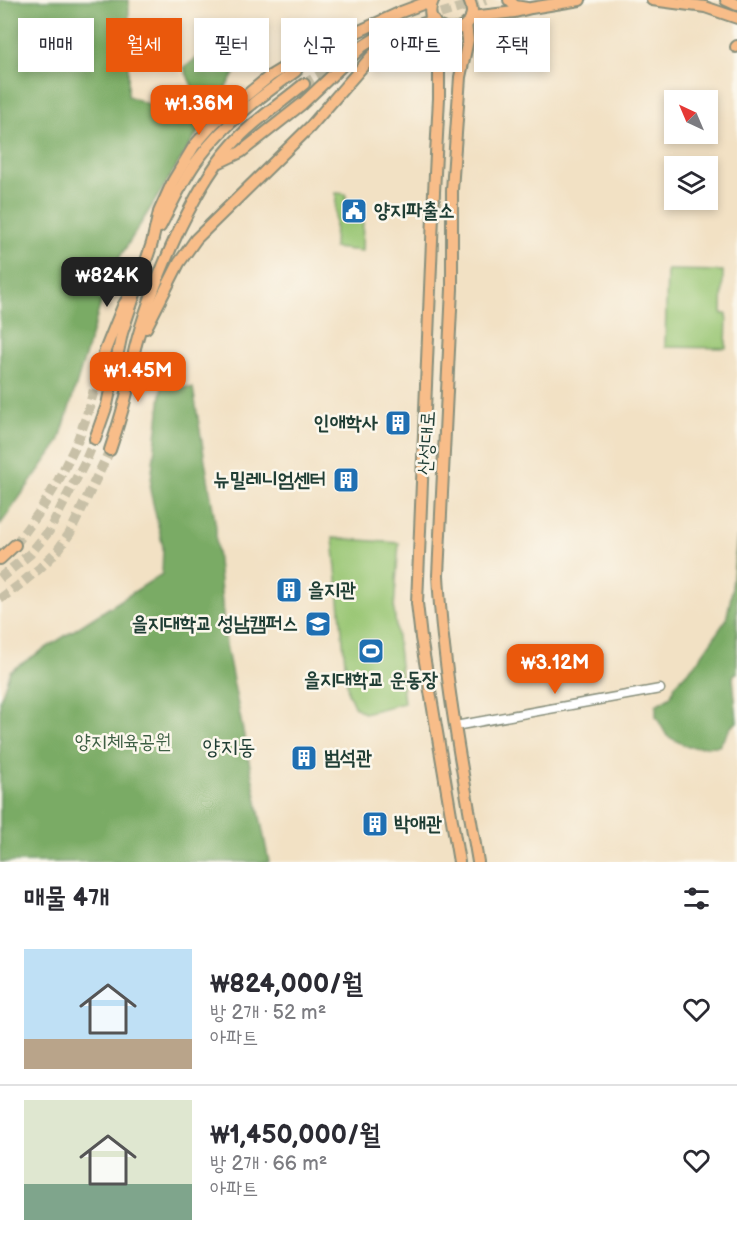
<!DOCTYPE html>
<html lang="ko">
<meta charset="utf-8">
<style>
:root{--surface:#fff;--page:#f7f7f7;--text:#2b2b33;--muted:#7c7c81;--line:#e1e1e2;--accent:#ea580c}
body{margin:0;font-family:"Balsamiq Sans","Poor Story",sans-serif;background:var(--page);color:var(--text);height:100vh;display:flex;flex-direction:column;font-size:22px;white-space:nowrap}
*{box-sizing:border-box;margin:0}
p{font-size:20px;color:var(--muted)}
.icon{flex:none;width:33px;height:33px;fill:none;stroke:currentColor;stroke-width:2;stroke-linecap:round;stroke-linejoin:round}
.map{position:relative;height:862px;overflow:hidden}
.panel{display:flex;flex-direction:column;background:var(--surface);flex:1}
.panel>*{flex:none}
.hud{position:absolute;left:18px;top:18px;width:702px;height:54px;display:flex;gap:12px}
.needle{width:39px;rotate:316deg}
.fabs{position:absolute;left:664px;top:90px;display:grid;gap:12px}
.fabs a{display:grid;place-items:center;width:54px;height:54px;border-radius:0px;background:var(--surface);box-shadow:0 3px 9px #0003;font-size:30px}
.price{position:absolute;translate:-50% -51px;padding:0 14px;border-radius:12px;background:var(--accent);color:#fff;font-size:20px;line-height:39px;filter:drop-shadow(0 2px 3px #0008)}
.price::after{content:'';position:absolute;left:50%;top:36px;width:18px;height:14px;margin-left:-9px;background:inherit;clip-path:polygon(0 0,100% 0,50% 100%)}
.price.current{background:#222;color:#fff}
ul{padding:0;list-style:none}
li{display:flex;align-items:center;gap:18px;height:150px;padding:0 24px}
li+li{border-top:2px solid var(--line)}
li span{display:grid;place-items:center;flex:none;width:168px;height:120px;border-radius:0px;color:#555}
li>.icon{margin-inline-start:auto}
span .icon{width:72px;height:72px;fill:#fffc;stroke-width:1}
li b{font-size:26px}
h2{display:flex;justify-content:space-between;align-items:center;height:72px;padding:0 24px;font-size:26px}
.tag{padding:0 21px;border-radius:0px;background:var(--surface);box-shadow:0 3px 9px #0003;font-size:21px;line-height:54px}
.tag.current{background:var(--accent);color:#fff}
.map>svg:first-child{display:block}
</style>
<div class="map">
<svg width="737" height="862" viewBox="0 0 737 862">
<rect width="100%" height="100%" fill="#fbf7ec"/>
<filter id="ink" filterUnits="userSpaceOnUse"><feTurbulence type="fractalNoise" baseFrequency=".0167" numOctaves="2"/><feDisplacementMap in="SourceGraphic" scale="12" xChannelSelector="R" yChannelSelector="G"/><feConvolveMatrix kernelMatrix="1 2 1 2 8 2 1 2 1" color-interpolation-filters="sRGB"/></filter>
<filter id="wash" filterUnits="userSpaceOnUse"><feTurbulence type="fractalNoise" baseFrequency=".008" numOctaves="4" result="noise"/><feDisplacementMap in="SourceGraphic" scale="24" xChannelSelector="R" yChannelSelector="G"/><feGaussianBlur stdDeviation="1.35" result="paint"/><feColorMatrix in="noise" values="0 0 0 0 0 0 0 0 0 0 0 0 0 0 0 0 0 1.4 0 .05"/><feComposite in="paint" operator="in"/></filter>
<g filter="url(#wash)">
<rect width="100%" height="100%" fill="#f2e1c4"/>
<g fill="#99c673" stroke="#5c8254" stroke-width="1.5">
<path d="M336 193 346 194V217L363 218 362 251 334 248Z"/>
<path d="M667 270 723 271 722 314H727L726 348 665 347Z"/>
<path d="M333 538 399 543 394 609 404 703 364 713 354 706 348 693Z"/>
</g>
<g fill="#7aab65" stroke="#4c744c" stroke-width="1.5">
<path d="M0 0H129L128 96 165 111 195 93 184 68 208 49 241 63 110 273 59 442 0 525Z"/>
<path d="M162 386 193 388 216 527V540L226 645 269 862H0V700L10 671 162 574 163 547 150 490Z"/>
<path d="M737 537V673L734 674 733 678 737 722 731 727 719 746 688 747 667 736 656 716V705L671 696 675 685 697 662 726 620 731 597Z"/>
</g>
</g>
<g filter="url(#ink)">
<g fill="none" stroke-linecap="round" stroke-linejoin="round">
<g stroke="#c8c0a7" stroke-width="10" stroke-dasharray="10 5" stroke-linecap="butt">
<path d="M426 18 486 0"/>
<path d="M296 71 330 49 343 42"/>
<path d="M304 84 345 60"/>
<path d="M15 545 38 514 57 483 76 445 87 415 104 353"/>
<path d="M0 578 30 554 49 531 85 462 95 439"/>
<path d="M0 599 18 586 40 568 58 550 70 533 110 450"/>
</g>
<g stroke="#888f7c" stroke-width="11">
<path id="minor" d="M455 726 660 689"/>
</g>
<g stroke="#888f7c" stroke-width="14">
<g id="major">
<path d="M433 0C416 40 487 39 469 0"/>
<path d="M509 0 515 6 527 8"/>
<path d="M652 0 705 7 737 18"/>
<path d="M726 0 737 5"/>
<path d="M471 17 515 12 531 8 580 0"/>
<path d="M466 24 468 40 460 77 452 190V289L438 575C443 672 462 767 478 862"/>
<path d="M442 28 439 53V98L434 192 417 603 421 638 459 862"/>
<path d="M326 43H337L343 48V58L339 67"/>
<path d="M736 47 737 46"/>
<path d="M220 162 241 152 302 104 363 46 376 38 425 23 434 21"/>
<path d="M160 227C172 204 183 179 199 158 225 123 261 96 296 71"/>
<path d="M146 328 179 263 196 239 310 127 370 58 395 32"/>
<path d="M104 353 123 306 128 298"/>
<path d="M95 439 107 405 122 333 152 243 159 212 173 181 194 146 213 124 238 102 270 76 308 53 331 40 355 33 401 12 433 0"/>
<path d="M110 450C117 429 124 407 129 384 131 372 132 360 135 348 145 308 161 269 178 232 193 202 208 172 231 146 252 122 280 104 304 84"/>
<path d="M0 559 15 545"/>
</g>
</g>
<use href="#minor" stroke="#fff" stroke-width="8"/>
<use href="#major" stroke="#f8bd89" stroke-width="10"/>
</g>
</g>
<defs>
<g id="civic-square" transform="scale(1.35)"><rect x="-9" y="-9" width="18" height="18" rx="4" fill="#1f6fb2" stroke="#fbf7ec"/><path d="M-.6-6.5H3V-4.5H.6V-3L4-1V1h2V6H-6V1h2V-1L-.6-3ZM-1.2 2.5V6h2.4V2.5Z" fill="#fff"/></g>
<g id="building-square" transform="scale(1.35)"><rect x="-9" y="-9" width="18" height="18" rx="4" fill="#1f6fb2" stroke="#fbf7ec"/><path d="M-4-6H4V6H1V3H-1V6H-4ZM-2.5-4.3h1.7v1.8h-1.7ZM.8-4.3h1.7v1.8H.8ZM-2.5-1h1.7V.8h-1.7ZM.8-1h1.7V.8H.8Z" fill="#fff"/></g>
<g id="university-square" transform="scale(1.35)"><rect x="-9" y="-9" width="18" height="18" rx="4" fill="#1f6fb2" stroke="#fbf7ec"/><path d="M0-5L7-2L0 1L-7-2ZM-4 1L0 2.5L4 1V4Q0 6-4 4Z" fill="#fff"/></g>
<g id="stadium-square" transform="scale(1.35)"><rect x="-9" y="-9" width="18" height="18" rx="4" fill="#1f6fb2" stroke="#fbf7ec"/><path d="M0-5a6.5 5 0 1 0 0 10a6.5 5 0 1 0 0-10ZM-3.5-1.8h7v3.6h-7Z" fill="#fff"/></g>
</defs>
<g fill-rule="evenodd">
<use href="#civic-square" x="354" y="211"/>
<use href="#building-square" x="398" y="423"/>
<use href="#building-square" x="346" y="480"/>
<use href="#building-square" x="289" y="590"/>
<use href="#university-square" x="318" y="624"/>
<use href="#stadium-square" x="371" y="651"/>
<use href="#building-square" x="304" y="758"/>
<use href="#building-square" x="375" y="824"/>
</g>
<g text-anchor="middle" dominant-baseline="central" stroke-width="5" stroke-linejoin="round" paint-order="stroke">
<g font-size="20" font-weight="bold" fill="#1f3d34" stroke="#fbf7ec" text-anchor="start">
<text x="374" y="211">양지파출소</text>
<text x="378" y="423" text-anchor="end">인애학사</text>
<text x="326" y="480" text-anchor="end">뉴밀레니엄센터</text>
<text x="308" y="590">을지관</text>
<text x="298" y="624" text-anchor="end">을지대학교 성남캠퍼스</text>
<text x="371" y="680" text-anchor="middle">을지대학교 운동장</text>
<text x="324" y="758">범석관</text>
<text x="394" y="824">박애관</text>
</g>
<g font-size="20" fill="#1f3d34" stroke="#fbf7ec">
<text transform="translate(427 443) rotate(-87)">산성대로</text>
</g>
<g font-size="20" fill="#3e5f44" stroke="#fbf7ec">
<text x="123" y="742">양지체육공원</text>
</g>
<g font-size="22" fill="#1f3d34" stroke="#fbf7ec">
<text x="229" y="747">양지동</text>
</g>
</g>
</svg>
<div class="fabs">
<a><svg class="needle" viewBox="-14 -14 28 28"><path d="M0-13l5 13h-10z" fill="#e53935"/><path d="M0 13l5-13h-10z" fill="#7c7c81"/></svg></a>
<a><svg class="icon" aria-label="layers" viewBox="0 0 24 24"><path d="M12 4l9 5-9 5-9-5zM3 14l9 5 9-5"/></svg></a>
</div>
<b class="price" style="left:199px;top:136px">₩1.36M</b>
<b class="price current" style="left:107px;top:308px">₩824K</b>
<b class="price" style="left:138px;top:403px">₩1.45M</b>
<b class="price" style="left:555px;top:695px">₩3.12M</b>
<div class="hud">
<a class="tag">매매</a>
<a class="tag current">월세</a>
<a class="tag">필터</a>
<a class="tag">신규</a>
<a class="tag">아파트</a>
<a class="tag">주택</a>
</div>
</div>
<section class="panel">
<h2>매물 4개<svg class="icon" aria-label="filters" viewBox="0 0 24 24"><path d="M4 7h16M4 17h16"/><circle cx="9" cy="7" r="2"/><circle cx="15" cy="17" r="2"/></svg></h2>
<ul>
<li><span style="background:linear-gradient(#bfe0f5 75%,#b9a48a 0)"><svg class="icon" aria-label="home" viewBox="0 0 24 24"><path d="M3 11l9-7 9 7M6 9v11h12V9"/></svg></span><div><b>₩824,000/월</b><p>방 2개 · 52 m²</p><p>아파트</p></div><svg class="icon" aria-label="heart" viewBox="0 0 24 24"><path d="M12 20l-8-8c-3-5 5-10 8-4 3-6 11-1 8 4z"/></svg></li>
<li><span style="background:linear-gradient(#dfe7d0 70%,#7fa58c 0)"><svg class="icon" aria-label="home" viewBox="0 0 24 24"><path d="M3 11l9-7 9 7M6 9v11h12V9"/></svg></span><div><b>₩1,450,000/월</b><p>방 2개 · 66 m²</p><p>아파트</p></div><svg class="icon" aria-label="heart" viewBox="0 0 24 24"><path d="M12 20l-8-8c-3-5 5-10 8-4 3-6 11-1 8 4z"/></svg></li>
</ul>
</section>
